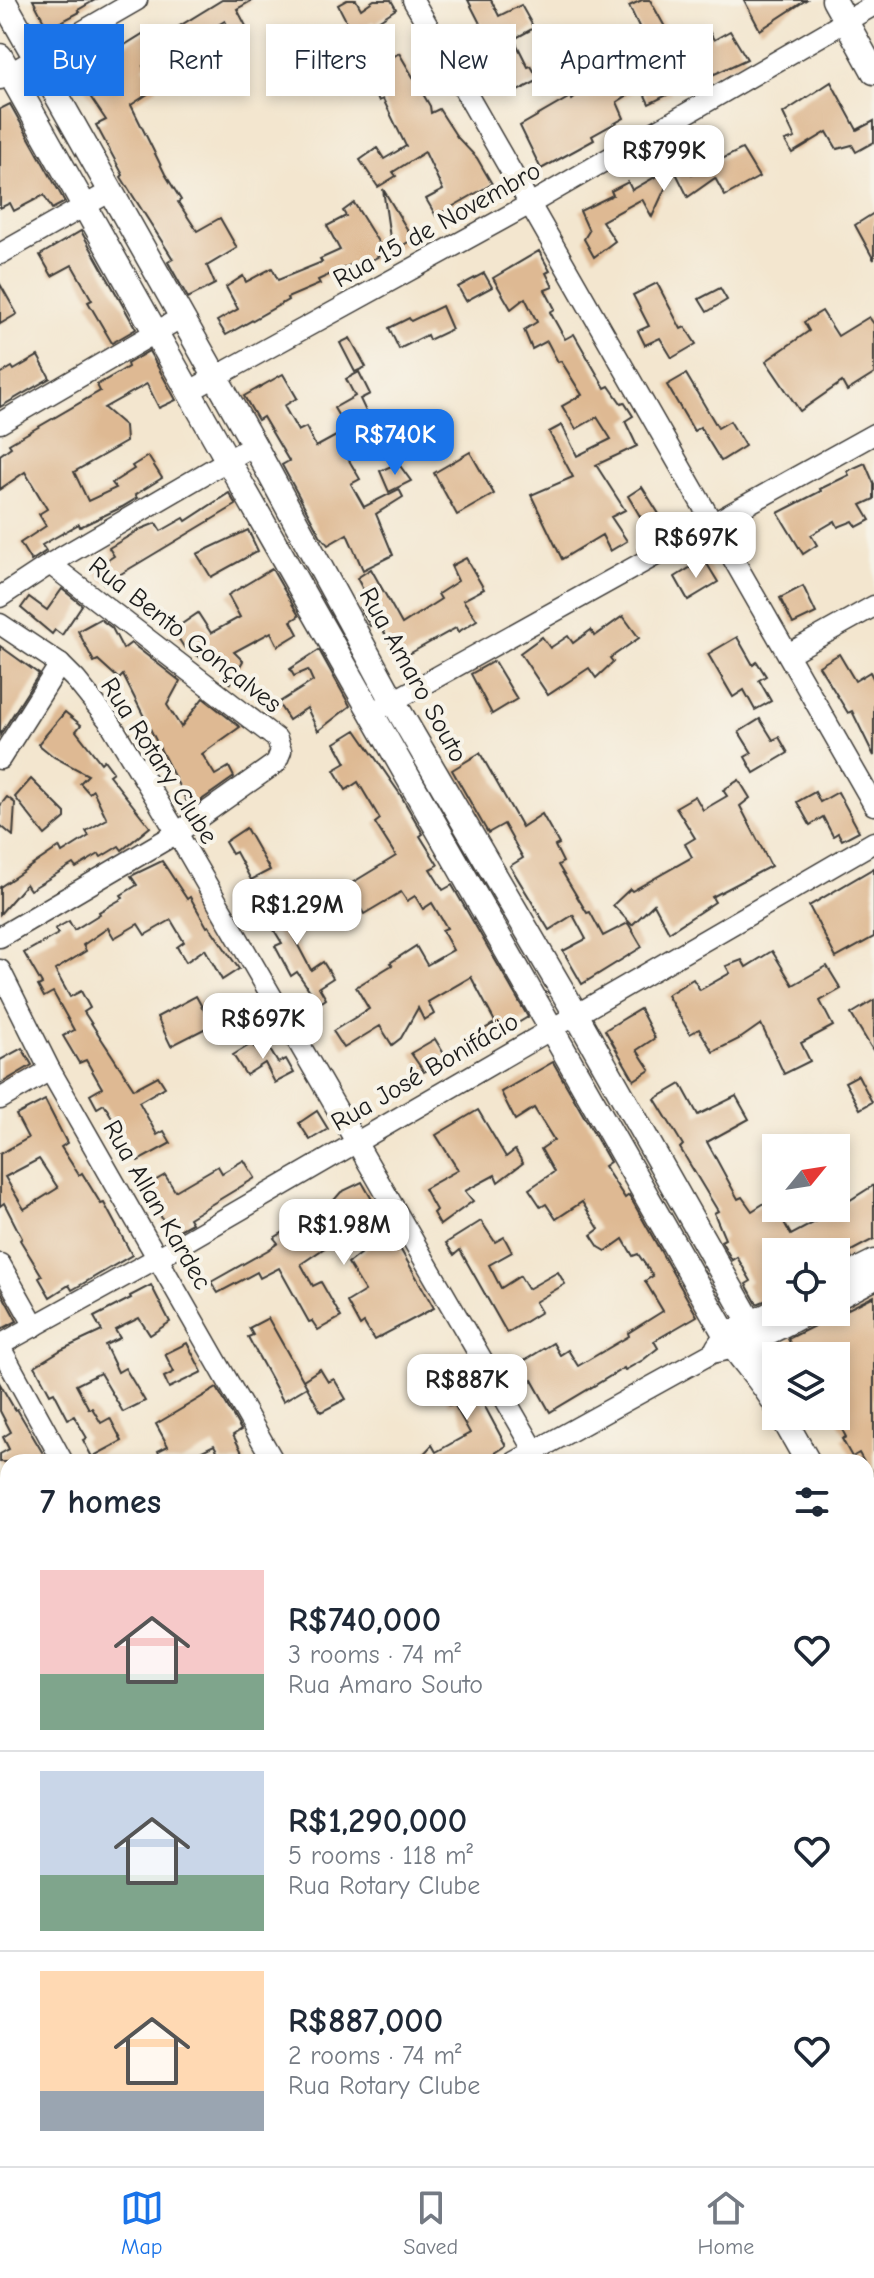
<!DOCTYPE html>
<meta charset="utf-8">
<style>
:root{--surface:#fff;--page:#f6f6f7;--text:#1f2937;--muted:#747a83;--line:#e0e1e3;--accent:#1a73e8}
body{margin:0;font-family:"Comic Neue",sans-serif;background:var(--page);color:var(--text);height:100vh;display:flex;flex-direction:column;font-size:30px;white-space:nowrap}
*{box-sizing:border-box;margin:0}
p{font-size:26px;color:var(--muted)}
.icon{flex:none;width:44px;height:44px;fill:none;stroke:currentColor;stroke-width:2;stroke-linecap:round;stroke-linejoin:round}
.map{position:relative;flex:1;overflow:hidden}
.drawer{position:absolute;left:0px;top:1454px;width:874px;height:712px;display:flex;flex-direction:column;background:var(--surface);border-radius:24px 24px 0 0;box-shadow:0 4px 12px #0003}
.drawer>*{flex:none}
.banner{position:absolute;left:24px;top:24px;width:826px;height:72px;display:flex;gap:16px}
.needle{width:52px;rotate:60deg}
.buttons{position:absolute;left:762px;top:1134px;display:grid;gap:16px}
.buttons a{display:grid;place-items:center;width:88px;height:88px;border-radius:0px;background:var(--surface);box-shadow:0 4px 12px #0003;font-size:40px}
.price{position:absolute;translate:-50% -68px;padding:0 18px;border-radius:16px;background:#fff;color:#222;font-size:26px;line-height:52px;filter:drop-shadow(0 2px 4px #0008)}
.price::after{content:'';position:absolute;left:50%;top:48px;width:24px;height:18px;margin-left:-12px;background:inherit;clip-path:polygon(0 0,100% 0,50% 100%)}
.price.current{background:var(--accent);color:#fff}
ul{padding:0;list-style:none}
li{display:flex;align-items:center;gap:24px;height:200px;padding:0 40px}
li+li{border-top:2px solid var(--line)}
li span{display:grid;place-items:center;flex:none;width:224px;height:160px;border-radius:0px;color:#555}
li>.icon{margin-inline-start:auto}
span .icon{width:96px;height:96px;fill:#fffc;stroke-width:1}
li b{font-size:34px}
h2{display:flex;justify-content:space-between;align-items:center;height:96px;padding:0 40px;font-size:34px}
.pill{padding:0 28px;border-radius:0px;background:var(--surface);box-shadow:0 4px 12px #0003;font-size:28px;line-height:72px}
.pill.current{background:var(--accent);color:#fff}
.tabs{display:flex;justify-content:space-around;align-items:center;height:112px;border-top:2px solid var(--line);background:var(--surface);font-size:22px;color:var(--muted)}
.tabs a{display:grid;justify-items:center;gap:4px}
.tabs .current{color:var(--accent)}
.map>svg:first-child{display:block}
</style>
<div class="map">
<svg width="874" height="2166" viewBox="0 0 874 2166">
<rect width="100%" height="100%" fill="#f7f3e8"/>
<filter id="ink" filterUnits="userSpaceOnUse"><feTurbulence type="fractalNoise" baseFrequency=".0125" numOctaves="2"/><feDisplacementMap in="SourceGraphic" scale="16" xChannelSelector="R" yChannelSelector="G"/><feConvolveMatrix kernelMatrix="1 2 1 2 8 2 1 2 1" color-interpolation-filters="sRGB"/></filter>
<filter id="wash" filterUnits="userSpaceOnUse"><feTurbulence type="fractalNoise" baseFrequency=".006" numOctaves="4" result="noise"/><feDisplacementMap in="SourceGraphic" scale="32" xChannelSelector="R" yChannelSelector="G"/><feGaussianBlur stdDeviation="1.8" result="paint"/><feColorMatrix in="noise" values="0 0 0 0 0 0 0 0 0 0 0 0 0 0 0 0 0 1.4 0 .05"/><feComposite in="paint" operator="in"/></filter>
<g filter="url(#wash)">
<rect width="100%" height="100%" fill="#f3e6cf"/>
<g id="blocks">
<g fill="#deb993" fill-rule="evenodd">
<path d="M33 0H95L78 10 80 12 48 29Z"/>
<path d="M222 0H253L237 9 246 26 232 34 225 21 194 39 199 48 180 59 174 48 143 66 157 88 131 105 165 174 181 200 178 202 197 231 220 218 237 248 207 266 215 284 188 298 168 262 173 259 121 177 123 175 96 125 106 120 79 80 97 68 94 64 149 30 155 41Z"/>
<path d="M347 0H356L361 9 374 0H391L396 9 375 23 373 21 352 32 338 5Z"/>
<path d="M468 0H491L499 16 521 5 534 28 514 39 528 67 531 66 539 80 512 94 489 51 493 49Z"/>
<path d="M642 0H650L665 27 645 39 629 6Z"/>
<path d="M744 0H806L760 30Z"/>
<path d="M709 31 714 40 730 31 747 59 706 78 702 70 669 88 671 93 649 104 641 87 617 102 624 118 592 136 594 140 541 169 520 126 570 97 572 100 605 73 634 58 629 48 640 43 654 71 692 51 689 45Z"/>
<path d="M351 37 367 68 338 84 322 53Z"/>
<path d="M399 53 430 106 431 113 439 109 457 137 477 158 492 184 436 216 426 199 443 190 425 152 393 172 396 176 378 187 360 160 377 148 384 159 406 146 383 99 379 101 366 75Z"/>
<path d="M831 82 857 130 874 121V142L856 152 852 145 837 149 827 132 792 153 785 141 795 138 783 113Z"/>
<path d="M10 104 65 202 52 209 44 195 14 211 10 203 0 208V109Z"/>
<path d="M742 149 759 177 725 196 715 178 688 197 674 169 652 217 642 199 602 221 615 241 594 257 584 239 589 231 580 211 613 195 611 191 628 182 632 190 685 160 692 174Z"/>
<path d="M383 189 413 239 392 252Z"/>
<path d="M354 203 385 253 370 261 368 257 318 280 320 284 287 298 288 300 226 335 217 321 238 309 226 287 243 276 246 282 272 268 278 280 322 262 320 259 340 250 327 226 346 216 343 211Z"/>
<path d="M874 213V260L855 225Z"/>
<path d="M81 231 136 329 112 343 88 302 92 300 72 265 52 276 40 255Z"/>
<path d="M539 251 550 271 546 273 553 287 545 290 555 309 550 312 565 339 574 334 605 388 609 386 621 403 624 402 633 416 625 421 637 446 596 465 625 510 611 517 627 541 610 551 602 535 562 559 531 495 573 477 549 432 562 425 577 456 611 439 597 417 576 429 562 406 582 395 561 361 558 362 547 341 532 349 524 330 537 322 525 298 511 309 493 278Z"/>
<path d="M484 273 492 287 466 301 458 287Z"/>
<path d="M657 283 681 329 685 327 696 344 672 358 660 338 645 345 638 331 649 326 633 295Z"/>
<path d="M0 284 17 314 0 324Z"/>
<path d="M720 288 727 300 707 312 699 299Z"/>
<path d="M442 306 452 329 429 340 427 335 399 349 389 328 409 318 411 321Z"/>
<path d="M822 311 838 336 869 317 874 324V374L847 391 842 382 800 411 766 361 809 331 804 322Z"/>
<path d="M350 338 366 367 355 372 340 343Z"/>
<path d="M149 351 176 400 159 408 147 384 104 408 125 426 126 442 74 472 88 501 116 488 112 483 134 469 132 466 148 456 162 478 135 495 137 498 122 507 80 527 79 524 42 545 46 551 31 561 20 543 46 526 39 514 47 509 25 472 0 489V455L11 447 9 444 100 391 97 385 128 367 127 364Z"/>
<path d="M38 356 50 378 0 407V374L12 367 14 370Z"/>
<path d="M359 372 370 394 360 399 380 441 352 452 347 457 360 479 351 484 364 507 399 489 403 497 376 514 393 555 363 570 347 534 328 545 320 535 282 465 289 461 263 417 258 420 244 396 283 374 297 398 284 406 298 431 306 427 316 447 347 430 334 408 355 396 346 379Z"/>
<path d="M686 374 718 428 730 421 745 446 721 461 700 427 694 431 667 385Z"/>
<path d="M470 452 494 494 457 515 434 473Z"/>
<path d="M398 463 411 481 389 492 380 471Z"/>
<path d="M865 463 874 484V499L861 505 870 520 857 527 853 521 838 527 835 521 811 535 817 545 803 554 778 513 821 491 820 489 849 475 847 471Z"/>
<path d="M642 487 659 514 644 523 628 496Z"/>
<path d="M229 493 236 505 104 584 94 569 114 556 109 548 141 529 156 523 161 531 184 518 186 521Z"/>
<path d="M248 530 258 551 211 577 197 554Z"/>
<path d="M466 558 484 589 463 600 477 620 458 632 456 628 400 659 378 622 370 626 360 608 370 603 357 578 371 569 402 624 441 599 438 594 458 581 451 566Z"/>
<path d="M704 559 718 582 688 600 675 577Z"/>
<path d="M272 569 299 616 291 621 298 634 278 646 271 632 234 652 243 661 230 683 217 654 206 661 184 647 173 630 198 613 211 633 240 617 228 595Z"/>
<path d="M803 586 816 613 793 624 780 598Z"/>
<path d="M62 589 82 605 62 635 55 630 52 634 21 608 29 597 47 610Z"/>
<path d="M623 616 639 638 610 658 613 662 596 678 589 668 548 695 520 653 542 637 550 648 568 636 573 643 591 630 595 636Z"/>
<path d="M100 619 112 628 123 649 131 643 180 681 167 705 181 727 203 698 240 727 202 754 215 775 229 767 234 777 190 808 123 675 119 679 98 660 94 662 78 631Z"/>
<path d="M737 637 753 665 757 662 766 676 759 680 771 701 755 710 744 690 733 697 708 654Z"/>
<path d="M0 646 39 674 0 735Z"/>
<path d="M319 650 350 706 318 731 307 708 289 720 278 703 313 681 308 670 294 676 290 669Z"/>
<path d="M839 654 855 681 870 672 874 680V756L852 711 848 713 819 666Z"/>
<path d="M494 661 517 699 492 714 471 674Z"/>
<path d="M65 712 81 725 76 731 101 763 104 760 113 772 109 775 150 827 122 850 119 846 101 857 99 854 76 868 73 864 30 890 26 884 0 914V887L59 847 62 853 89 836 86 831 107 819 93 790 89 793 80 783 88 775 54 757 38 744Z"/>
<path d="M760 719 773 740 779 737 788 753 754 773 745 757 752 753 739 732Z"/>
<path d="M356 730 400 794 423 834 420 836 438 865 430 869 443 890 452 885 528 1017 501 1033 471 977 428 1002 434 1014 424 1020 418 1008 401 1038 392 1045 380 1026 344 1048 333 1031 369 1009 356 987 392 965 390 963 416 946 427 965 453 950 442 930 447 928 432 903 423 909 415 896 407 901 401 892 364 914 347 886 396 856 375 823 380 819 358 782 346 790 334 770 346 763 335 743Z"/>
<path d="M480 753 522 827 542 814 559 844 555 846 563 862 558 865 587 913 590 912 603 936 628 923 642 947 582 984 563 951 586 939 573 915 549 930 510 866 523 858 504 824 488 833 452 770Z"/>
<path d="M31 779 65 813V818L45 835 15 797Z"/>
<path d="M739 780 750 798 740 806 771 866 712 897 715 902 669 932 654 904 632 925 613 905 630 889 632 891 692 857 685 844 695 838 676 807 695 796 703 810 727 796 723 790Z"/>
<path d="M815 792 820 802 838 792 859 831 842 840 838 833 833 836 823 817 810 825 797 802Z"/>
<path d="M7 797 15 803 13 836 0 825V806Z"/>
<path d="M246 828 270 870 251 880 236 852 232 854 225 842Z"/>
<path d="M162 861 187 899 190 897 207 927 209 926 239 969 222 980 205 949 186 962 177 947 184 942 171 920 145 935 138 924 114 938 108 928 83 945 86 951 55 970 70 997 81 991 90 1008 84 1012 134 1089 158 1076 165 1087 139 1102 157 1135 164 1131 171 1143 138 1161 104 1104 97 1108 90 1095 102 1088 86 1060 79 1063 63 1036 74 1030 53 992 44 997 38 986 42 984 24 953 58 934 55 929 69 921 74 930 100 914 99 912 123 898 121 895 137 885 131 876Z"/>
<path d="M874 868V937L836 958 809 906Z"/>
<path d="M297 898 312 922 292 934 311 970 323 962 333 978 319 987 326 999 319 1004 297 972 291 976 275 946 282 943 266 917Z"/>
<path d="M772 951 793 985 827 966 841 989 820 1001 833 1026 801 1043 810 1061 784 1074 761 1024 741 1038 713 1052 699 1029 690 1034 667 995 693 979 700 990 730 973 726 966 742 960 746 967Z"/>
<path d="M196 996 212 1025 171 1046 157 1017Z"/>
<path d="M874 1000V1052L851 1014Z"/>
<path d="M640 1009 655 1038 637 1050 650 1070 634 1080 605 1030Z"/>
<path d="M493 1024 499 1035 478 1048 473 1036Z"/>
<path d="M435 1039 447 1059 424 1072 411 1053Z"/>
<path d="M264 1040 278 1063 286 1059 294 1073 275 1083 265 1063 246 1075 233 1055 253 1043 256 1049V1045Z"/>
<path d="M22 1048 32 1065 0 1084V1060Z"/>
<path d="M553 1062 610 1162 604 1166 625 1198 629 1195 697 1316 654 1341 658 1348 643 1360 625 1370 624 1368 550 1412 532 1380 529 1381 519 1364 553 1343 560 1355 568 1350 578 1366 629 1336 628 1333 663 1311 645 1281 653 1276 638 1254 633 1256 623 1239 606 1251 599 1247 591 1235 599 1229 582 1202 556 1219 546 1204 541 1207 529 1189 554 1172 541 1149 554 1140 534 1108 515 1120 501 1092Z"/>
<path d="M858 1075 872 1102 860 1109 845 1082Z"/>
<path d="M681 1084 698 1115 736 1096 749 1119 707 1142 738 1199 742 1197 752 1211 771 1199 791 1235 821 1219 820 1214 836 1208V1181L847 1202 874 1185V1239L849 1252 851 1257 836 1264V1252H776V1296L757 1304 746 1284 751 1281 737 1257 732 1260 721 1241 725 1239 714 1213 718 1211 680 1148 683 1145 655 1099Z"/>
<path d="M45 1100 67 1143 61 1147 79 1175 82 1173 101 1204 104 1203 132 1255 72 1290 69 1285 50 1297 39 1278 42 1276 20 1240 22 1238 4 1203 0 1206V1154L28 1138 16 1115ZM39 1159 58 1188 24 1209 5 1177Z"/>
<path d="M478 1110 506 1157 515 1150 523 1163 498 1182 495 1175 465 1191 473 1201 440 1225 433 1213 436 1210 424 1189 458 1170 436 1135Z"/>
<path d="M317 1111 328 1129 310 1140 299 1123Z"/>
<path d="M244 1160 255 1178 189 1218 192 1223 170 1235 146 1186 165 1175 175 1191 218 1166 222 1173Z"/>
<path d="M362 1182 434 1308 374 1340 364 1323 360 1326 347 1302 365 1291 348 1263 369 1247 357 1226 301 1264 313 1286 321 1282 341 1317 318 1330 312 1321 309 1322 279 1268 260 1278 257 1272 218 1293 211 1282 268 1250 278 1243 274 1238 319 1210 322 1214 341 1192Z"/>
<path d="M481 1221 495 1242 504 1237 512 1252 489 1265 501 1288 520 1276 528 1289 558 1272 565 1284 535 1302 541 1312 507 1333 460 1250 454 1255 446 1243Z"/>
<path d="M151 1285 170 1322 150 1335 139 1318 115 1330 120 1338 105 1345 118 1372 125 1368 145 1401 123 1412 100 1373 76 1385 89 1409 92 1408 101 1423 110 1418 122 1441 92 1457 83 1440 87 1438 74 1416 68 1419 54 1392 50 1394 35 1366 61 1350 102 1331 94 1317 131 1298 130 1296Z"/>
<path d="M0 1290 17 1321 0 1330Z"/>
<path d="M874 1296V1480L859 1453 852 1457 842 1439 846 1437 836 1418V1356H797L788 1339Z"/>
<path d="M268 1318 303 1380 320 1369 328 1382 334 1379 346 1399 321 1412 303 1380 307 1387 283 1401 248 1337 253 1335 249 1328Z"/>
<path d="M187 1343 202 1372 169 1388 164 1377 174 1372 165 1354Z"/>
<path d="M460 1360 506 1446 484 1460 482 1456 471 1462H416L432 1445 436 1452 470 1433 454 1404 449 1405 441 1389 448 1385 440 1373Z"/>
<path d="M0 1384 15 1410 17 1409 48 1462H0V1454L9 1449 3 1437 11 1432 0 1411Z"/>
<path d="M217 1388 241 1430 233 1435 247 1462H223L214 1445 180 1462H163L158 1451 168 1446 156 1424Z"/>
</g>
</g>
</g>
<g filter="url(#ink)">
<use href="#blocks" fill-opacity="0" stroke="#3c3a37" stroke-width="2"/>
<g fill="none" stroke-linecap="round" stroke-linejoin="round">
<g stroke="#3c3a37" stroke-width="23">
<g id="minor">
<path d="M413 0 874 805"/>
<path d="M0 79 137 0"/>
<path d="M0 254 111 191"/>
<path d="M190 391 530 204 874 5"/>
<path d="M0 423 182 317"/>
<path d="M0 597 50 564 254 445"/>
<path d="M0 624 60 664 76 680 109 721 177 833 535 1451"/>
<path d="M788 654 874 606"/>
<path d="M381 708 874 434"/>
<path d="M0 759 60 664"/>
<path d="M0 937 177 833 276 763 281 751 277 739 50 564"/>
<path d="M0 970 50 1070 274 1462"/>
<path d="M0 1099 50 1070"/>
<path d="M0 1264 35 1326"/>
<path d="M836 1279 874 1260"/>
<path d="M836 1300 874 1280"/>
<path d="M0 1345 157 1258 874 842"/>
<path d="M0 1347 63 1462"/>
<path d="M716 1347 725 1334 776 1309"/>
<path d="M515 1462 712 1353C749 1347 779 1329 812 1312"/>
<path d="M318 2158 323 2166"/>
</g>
</g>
<g stroke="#3c3a37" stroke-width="27">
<g id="tertiary">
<path d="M3 0 254 445 393 701 577 1016 750 1322 759 1339 762 1380"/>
<path d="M834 0 874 72"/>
<path d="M0 56 228 461 725 1334C740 1360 761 1378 776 1405"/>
<path d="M782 1416 808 1462"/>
<path d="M866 1567 874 1581"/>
</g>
</g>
<use href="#minor" stroke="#fff" stroke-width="20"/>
<use href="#tertiary" stroke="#fff" stroke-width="24"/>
</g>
</g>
<g text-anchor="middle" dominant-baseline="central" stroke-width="8" stroke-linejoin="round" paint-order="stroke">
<g font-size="26" fill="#1c1c1c" stroke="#f7f3e8">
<text transform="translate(437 225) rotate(-29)">Rua 15 de Novembro</text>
<text transform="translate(185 635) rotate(38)">Rua Bento Gonçalves</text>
<text transform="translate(413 675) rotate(61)">Rua Amaro Souto</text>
<text transform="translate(159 761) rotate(57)">Rua Rotary Clube</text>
<text transform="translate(425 1072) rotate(-30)">Rua José Bonifácio</text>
<text transform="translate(157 1205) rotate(60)">Rua Allan Kardec</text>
</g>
</g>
</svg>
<div class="buttons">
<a><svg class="needle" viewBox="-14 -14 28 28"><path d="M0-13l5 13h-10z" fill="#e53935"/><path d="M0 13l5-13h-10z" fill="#747a83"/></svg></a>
<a><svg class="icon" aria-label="locate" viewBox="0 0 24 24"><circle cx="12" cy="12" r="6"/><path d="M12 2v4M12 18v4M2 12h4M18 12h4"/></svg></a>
<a><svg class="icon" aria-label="layers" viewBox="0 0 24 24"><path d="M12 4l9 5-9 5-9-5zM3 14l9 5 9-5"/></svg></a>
</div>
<b class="price" style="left:664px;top:193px">R$799K</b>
<b class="price current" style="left:395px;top:477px">R$740K</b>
<b class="price" style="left:696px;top:580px">R$697K</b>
<b class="price" style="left:297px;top:947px">R$1.29M</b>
<b class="price" style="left:263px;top:1061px">R$697K</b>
<b class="price" style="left:344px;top:1267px">R$1.98M</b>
<b class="price" style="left:467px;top:1422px">R$887K</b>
<div class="banner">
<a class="pill current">Buy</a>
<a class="pill">Rent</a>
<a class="pill">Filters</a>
<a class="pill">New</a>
<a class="pill">Apartment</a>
</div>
<section class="drawer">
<h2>7 homes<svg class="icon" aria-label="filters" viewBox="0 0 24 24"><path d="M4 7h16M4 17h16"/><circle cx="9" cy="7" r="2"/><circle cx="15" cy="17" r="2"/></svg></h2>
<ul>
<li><span style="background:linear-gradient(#f6c9c9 65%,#7fa58c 0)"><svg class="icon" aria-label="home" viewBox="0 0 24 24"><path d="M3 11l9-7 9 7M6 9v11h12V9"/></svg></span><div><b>R$740,000</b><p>3 rooms · 74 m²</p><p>Rua Amaro Souto</p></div><svg class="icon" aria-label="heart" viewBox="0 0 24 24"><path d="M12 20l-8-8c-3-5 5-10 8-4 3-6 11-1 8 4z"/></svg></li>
<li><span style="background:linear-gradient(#c9d6e8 65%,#7fa58c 0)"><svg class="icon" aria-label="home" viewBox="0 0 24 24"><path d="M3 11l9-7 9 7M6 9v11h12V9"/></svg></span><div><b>R$1,290,000</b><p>5 rooms · 118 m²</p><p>Rua Rotary Clube</p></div><svg class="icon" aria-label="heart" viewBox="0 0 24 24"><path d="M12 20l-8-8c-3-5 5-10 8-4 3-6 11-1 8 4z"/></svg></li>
<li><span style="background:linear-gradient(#ffd9b3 75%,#9aa5b1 0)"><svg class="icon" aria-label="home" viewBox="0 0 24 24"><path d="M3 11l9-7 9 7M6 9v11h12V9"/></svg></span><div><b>R$887,000</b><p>2 rooms · 74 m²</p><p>Rua Rotary Clube</p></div><svg class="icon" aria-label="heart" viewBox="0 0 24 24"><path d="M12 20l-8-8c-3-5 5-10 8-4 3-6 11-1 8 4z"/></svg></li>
</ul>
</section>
</div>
<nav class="tabs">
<a class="current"><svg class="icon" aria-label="map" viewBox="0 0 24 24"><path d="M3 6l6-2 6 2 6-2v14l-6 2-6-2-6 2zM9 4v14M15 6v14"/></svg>Map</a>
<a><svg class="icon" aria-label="saved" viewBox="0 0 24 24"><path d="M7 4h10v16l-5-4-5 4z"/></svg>Saved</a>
<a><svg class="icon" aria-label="home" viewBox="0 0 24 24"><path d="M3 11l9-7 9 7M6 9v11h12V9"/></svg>Home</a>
</nav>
